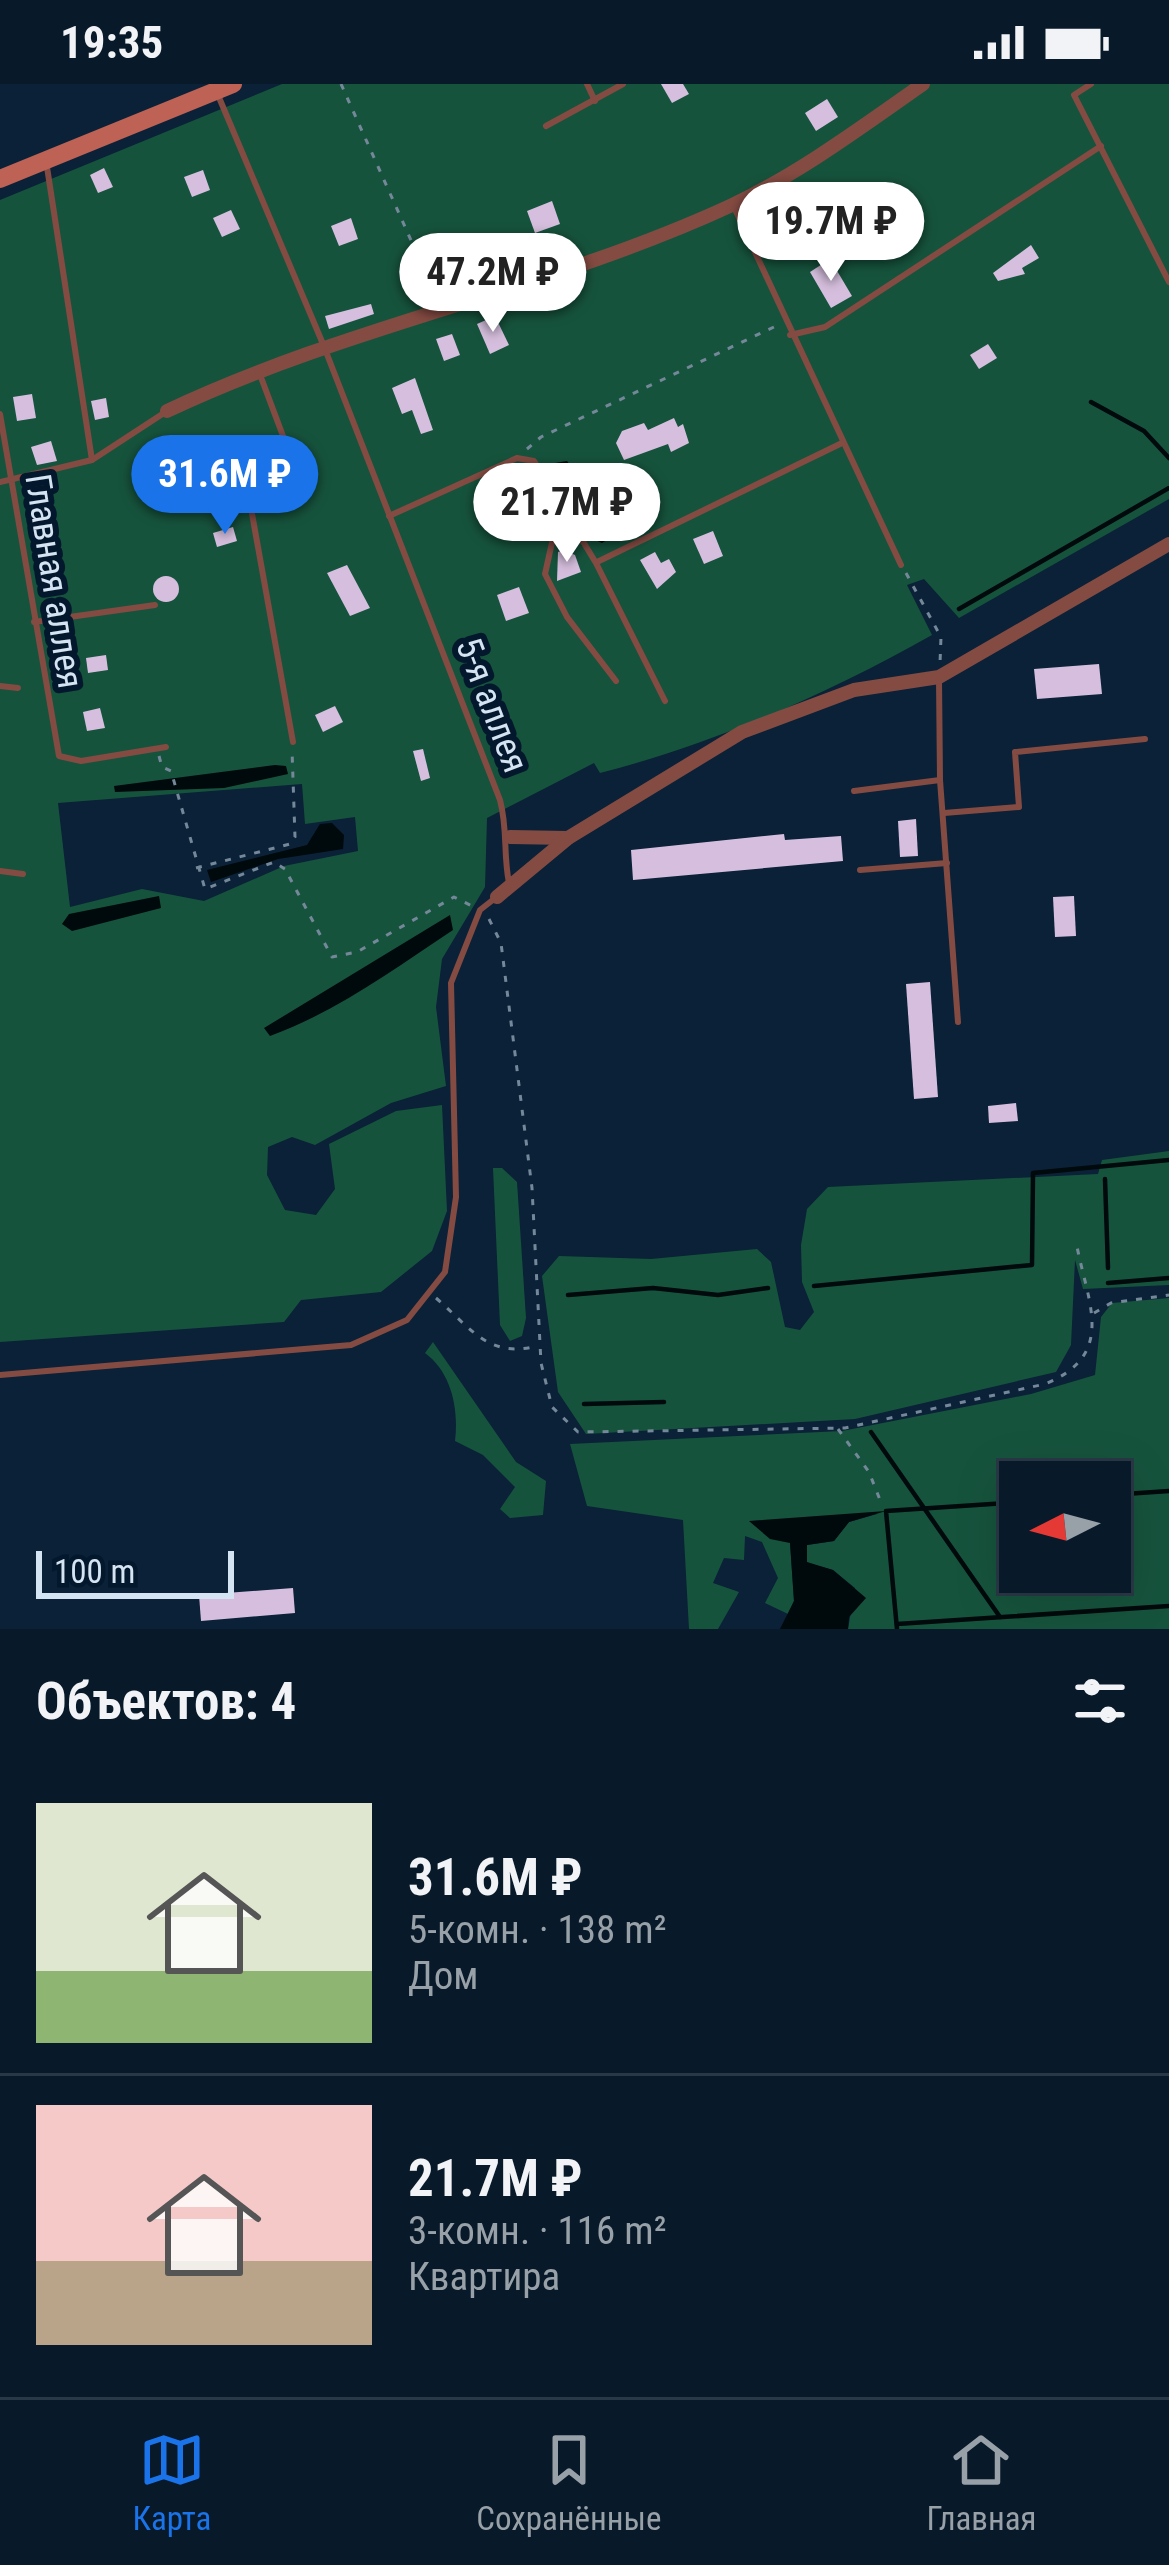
<!DOCTYPE html>
<html lang="ru">
<meta charset="utf-8">
<style>
:root{--surface:#081929;--page:#162635;--text:#f1f3f6;--muted:#98a0a8;--line:#293846;--accent:#1a73e8}
body{margin:0;font-family:"Roboto Condensed",sans-serif;background:var(--page);color:var(--text);height:100vh;display:flex;flex-direction:column;font-size:45px;white-space:nowrap}
*{box-sizing:border-box;margin:0}
p{font-size:39px;color:var(--muted)}
.icon{flex:none;width:66px;height:66px;fill:none;stroke:currentColor;stroke-width:2;stroke-linecap:round;stroke-linejoin:round}
.map{position:relative;height:1545px;overflow:hidden}
.details{display:flex;flex-direction:column;background:var(--surface);flex:1}
.details>*{flex:none}
.needle{width:78px;rotate:264deg}
.fabs{position:absolute;left:999px;top:1377px;display:grid;gap:24px}
.fabs a{display:grid;place-items:center;width:132px;height:132px;border-radius:0px;background:var(--surface);box-shadow:0 12px 48px #0002,0 0 0 3px var(--line);font-size:60px}
.scale{position:absolute;left:36px;bottom:30px;width:198px;box-sizing:border-box;padding-left:12px;border:6px solid #d5e4f2;border-top:0;font-size:33px;line-height:42px;white-space:nowrap;color:#d5e4f2;-webkit-text-stroke:9px #03182c;paint-order:stroke}
.price{position:absolute;translate:-50% -102px;padding:0 27px;border-radius:42px;background:#fff;color:#222;font-size:39px;line-height:78px;filter:drop-shadow(0 3px 6px #0008)}
.price::after{content:'';position:absolute;left:50%;top:72px;width:36px;height:27px;margin-left:-18px;background:inherit;clip-path:polygon(0 0,100% 0,50% 100%)}
.price.current{background:var(--accent);color:#fff}
ul{padding:0;list-style:none}
li{display:flex;align-items:center;gap:36px;height:300px;padding:0 36px}
li+li{border-top:3px solid var(--line)}
li span{display:grid;place-items:center;flex:none;width:336px;height:240px;border-radius:0px;color:#555}
li>.icon{margin-inline-start:auto}
span .icon{width:144px;height:144px;fill:#fffc;stroke-width:1}
li b{font-size:51px}
h2{display:flex;justify-content:space-between;align-items:center;height:144px;padding:0 36px;font-size:51px}
.status{display:flex;justify-content:space-between;align-items:center;height:84px;padding:0 60px;background:var(--surface);direction:ltr}
.status svg{height:33px;fill:currentColor}
.dock{display:flex;justify-content:space-around;align-items:center;height:168px;border-top:3px solid var(--line);background:var(--surface);font-size:33px;color:var(--muted)}
.dock a{display:grid;justify-items:center;gap:6px}
.dock .current{color:var(--accent)}
.map>svg:first-child{display:block}
</style>
<div class="status"><b>19:35</b><svg viewBox="0 0 49 12"><path d="M0 12V9h3v3zM5 12V6h3v6zM10 12V3h3v9zM15 12V0h3v12zM26 1h20v11H26zM47 4h2v5h-2z"/></svg></div>
<div class="map">
<svg width="1169" height="1545" viewBox="0 0 1169 1545">
<rect width="100%" height="100%" fill="#0a2137"/>
<g fill="#16533d" fill-rule="evenodd">
<path d="M282 0H1169V415L959 534 924 495 907 501 932 551C827 610 717 659 600 689L594 679 487 734 485 803 442 875 436 923 446 1002 391 1019 315 1061 292 1053 268 1063 267 1091 285 1126 316 1131 335 1105 329 1060 396 1027 442 1021 447 1127 432 1167 381 1208 301 1216 284 1238 0 1258V116ZM302 700 305 740 355 733 358 767 284 782 204 817 142 805 70 823 58 719Z"/>
<path d="M1169 1067V1201L1083 1205 1075 1176 1071 1261 1056 1288 855 1335 586 1350 558 1308 542 1192 559 1172 651 1175 757 1165 771 1178 785 1243 800 1246 814 1228 802 1198 801 1161 807 1125 828 1103 1098 1090 1102 1076Z"/>
<path d="M493 1084H502L517 1098 526 1234 522 1252 510 1257 500 1241Z"/>
<path d="M1169 1214V1545H848L855 1504 833 1486 807 1479V1461L834 1457 849 1438 877 1430 751 1437 790 1458 794 1517 788 1530 765 1519 778 1494 762 1458 745 1452 744 1476 724 1474 713 1499 739 1508 718 1545H689L683 1436 587 1422 570 1360 842 1347 1031 1310 1095 1291 1101 1233 1112 1219ZM1020 1398H1110V1488H1020Z"/>
<path d="M433 1258 516 1378 546 1397 543 1431 510 1434 500 1425 515 1403 483 1371 455 1357C459 1324 451 1288 425 1269Z"/>
</g>
<g fill="#00090b">
<path d="M567 377 611 434 615 451 602 459 591 454 552 388 555 379Z"/>
<path d="M275 681 286 682 288 690 224 704 115 708 114 702Z"/>
<path d="M332 739 344 751 343 765 278 775 211 798 207 786 307 761 320 740Z"/>
<path d="M159 812 161 824 72 847 62 840 69 830Z"/>
<path d="M450 831 453 846C396 884 334 929 270 952L264 944Z"/>
<path d="M886 1427 849 1438 834 1457 807 1461V1478L833 1486 866 1514 849 1533 848 1545H780L794 1517 790 1459 770 1455 749 1437Z"/>
</g>
<g fill="none" stroke-linecap="round" stroke-linejoin="round">
<g stroke="#00090b" stroke-width="4.5">
<path d="M1091 318 1144 347 1169 374"/>
<path d="M959 525 1169 404"/>
<path d="M1105 1095 1108 1184"/>
<path d="M1108 1199 1169 1194"/>
<path d="M814 1202 1032 1181 1033 1089 1169 1076"/>
<path d="M568 1211 653 1204 718 1211 768 1204"/>
<path d="M584 1320 664 1318"/>
<path d="M871 1348 1000 1533"/>
<path d="M1110 1411 1169 1407"/>
<path d="M897 1540 1169 1522"/>
<path d="M897 1545 886 1427 1020 1418"/>
</g>
</g>
<g fill="#d6bfde">
<path d="M661 0H683L689 10 672 19Z"/>
<path d="M827 15 838 33 816 47 805 29Z"/>
<path d="M104 84 113 103 98 109 90 91Z"/>
<path d="M203 86 210 106 192 113 184 93Z"/>
<path d="M552 117 560 140 535 149 527 127Z"/>
<path d="M231 126 240 145 222 153 213 134Z"/>
<path d="M351 134 358 155 339 162 331 142Z"/>
<path d="M1031 161 1039 174 1022 184 1025 190 998 197 993 189Z"/>
<path d="M830 175 852 212 831 224 810 188Z"/>
<path d="M371 220 374 230 329 245 325 232Z"/>
<path d="M495 232 509 261 490 270 477 240Z"/>
<path d="M452 250 460 271 444 277 436 255Z"/>
<path d="M988 260 997 274 979 285 970 271Z"/>
<path d="M415 294 433 346 421 350 412 326 402 330 392 304Z"/>
<path d="M32 310 36 334 17 337 13 313Z"/>
<path d="M106 314 109 333 95 336 91 317Z"/>
<path d="M674 334 678 343 683 340 689 359 671 368 668 360 624 376 616 359 622 347 644 339 648 346Z"/>
<path d="M51 357 57 377 37 381 31 363Z"/>
<path d="M233 443 237 457 217 463 213 449Z"/>
<path d="M713 447 723 472 704 480 693 455Z"/>
<path d="M564 466 575 471 581 488 557 497 558 468Z"/>
<path d="M655 468 661 479 669 475 676 488 657 505 640 476Z"/>
<path d="M347 481 370 524 350 532 327 489Z"/>
<circle cx="166" cy="505" r="13"/>
<path d="M519 503 529 529 506 537 497 511Z"/>
<path d="M106 571 108 586 88 589 86 574Z"/>
<path d="M1099 580 1102 610 1037 615 1034 585Z"/>
<path d="M335 622 343 638 323 648 315 631Z"/>
<path d="M100 624 105 644 87 647 83 628Z"/>
<path d="M423 665 430 694 421 697 413 667Z"/>
<path d="M916 735 918 772 900 773 898 737Z"/>
<path d="M784 750 785 756 841 752 843 777 633 796 631 766Z"/>
<path d="M1074 812 1076 852 1055 853 1053 813Z"/>
<path d="M930 898 938 1013 914 1015 906 900Z"/>
<path d="M1016 1019 1018 1037 989 1039 988 1022Z"/>
<path d="M293 1504 295 1529 201 1537 199 1511Z"/>
</g>
<g fill="none" stroke-linecap="round" stroke-linejoin="round">
<g stroke="#75889a" stroke-width="3" stroke-dasharray="6 9" stroke-linecap="butt">
<path d="M341 0 436 212"/>
<path d="M527 365 541 353 776 242"/>
<path d="M906 489 941 553 940 579"/>
<path d="M159 672 162 683 171 687 205 805 274 778 285 785 332 873 357 868 454 813 472 822"/>
<path d="M196 784 290 760 295 753 292 666"/>
<path d="M489 835 501 859 532 1104 541 1279 552 1323 578 1348 845 1344 1045 1300C1119 1270 1086 1216 1076 1157"/>
<path d="M436 1214C470 1243 488 1275 537 1262"/>
<path d="M1094 1229 1111 1219 1169 1211"/>
<path d="M838 1345 869 1388 882 1421"/>
</g>
<g stroke="#844b42" stroke-width="6">
<path d="M587 0 595 17"/>
<path d="M1091 0 1074 11 1169 198"/>
<path d="M218 11 323 260 500 716C508 746 503 770 509 799"/>
<path d="M546 42 623 0"/>
<path d="M47 83 92 376"/>
<path d="M733 121 901 481"/>
<path d="M790 251 825 243 1101 62"/>
<path d="M259 288 292 376 254 396 249 413 293 658"/>
<path d="M0 330 59 672 81 677 166 663"/>
<path d="M0 398 92 376 167 327"/>
<path d="M389 432 517 374 534 377 596 479 665 617"/>
<path d="M575 443 553 454 545 490 567 533 616 597"/>
<path d="M597 478 842 359"/>
<path d="M34 538 155 521"/>
<path d="M939 595 940 696 958 938"/>
<path d="M0 602 18 604"/>
<path d="M854 707 940 696"/>
<path d="M944 729 1019 723 1015 668 1145 655"/>
<path d="M860 786 947 779"/>
<path d="M0 787 23 790"/>
<path d="M0 1291 351 1261 407 1236 445 1188 456 1113 451 899 480 826 494 815"/>
</g>
<g stroke="#844b42" stroke-width="14">
<path d="M167 327C348 241 548 206 730 122 797 91 863 42 923 0"/>
<path d="M510 753 568 754"/>
<path d="M497 813 568 754 742 648 854 606 939 593 1169 460"/>
</g>
<path stroke="#bd6254" stroke-width="18" d="M0 95 233 0"/>
</g>
<g text-anchor="middle" dominant-baseline="central" stroke-width="12" stroke-linejoin="round" paint-order="stroke">
<g font-size="36" fill="#d5e4f2" stroke="#03182c">
<text transform="translate(54 497) rotate(81)">Главная аллея</text>
<text transform="translate(492 621) rotate(69)">5-я аллея</text>
</g>
</g>
</svg>
<div class="fabs">
<a><svg class="needle" viewBox="-14 -14 28 28"><path d="M0-13l5 13h-10z" fill="#e53935"/><path d="M0 13l5-13h-10z" fill="#98a0a8"/></svg></a>
</div>
<div class="scale">100 m</div>
<b class="price" style="left:831px;top:200px">19.7M ₽</b>
<b class="price" style="left:493px;top:251px">47.2M ₽</b>
<b class="price current" style="left:225px;top:453px">31.6M ₽</b>
<b class="price" style="left:567px;top:481px">21.7M ₽</b>
</div>
<section class="details">
<h2>Объектов: 4<svg class="icon" aria-label="filters" viewBox="0 0 24 24"><path d="M4 7h16M4 17h16"/><circle cx="9" cy="7" r="2"/><circle cx="15" cy="17" r="2"/></svg></h2>
<ul>
<li><span style="background:linear-gradient(#dfe7d0 70%,#8fb573 0)"><svg class="icon" aria-label="home" viewBox="0 0 24 24"><path d="M3 11l9-7 9 7M6 9v11h12V9"/></svg></span><div><b>31.6M ₽</b><p>5-комн. · 138 m²</p><p>Дом</p></div></li>
<li><span style="background:linear-gradient(#f6c9c9 65%,#b9a48a 0)"><svg class="icon" aria-label="home" viewBox="0 0 24 24"><path d="M3 11l9-7 9 7M6 9v11h12V9"/></svg></span><div><b>21.7M ₽</b><p>3-комн. · 116 m²</p><p>Квартира</p></div></li>
</ul>
</section>
<nav class="dock">
<a class="current"><svg class="icon" aria-label="map" viewBox="0 0 24 24"><path d="M3 6l6-2 6 2 6-2v14l-6 2-6-2-6 2zM9 4v14M15 6v14"/></svg>Карта</a>
<a><svg class="icon" aria-label="saved" viewBox="0 0 24 24"><path d="M7 4h10v16l-5-4-5 4z"/></svg>Сохранённые</a>
<a><svg class="icon" aria-label="home" viewBox="0 0 24 24"><path d="M3 11l9-7 9 7M6 9v11h12V9"/></svg>Главная</a>
</nav>
